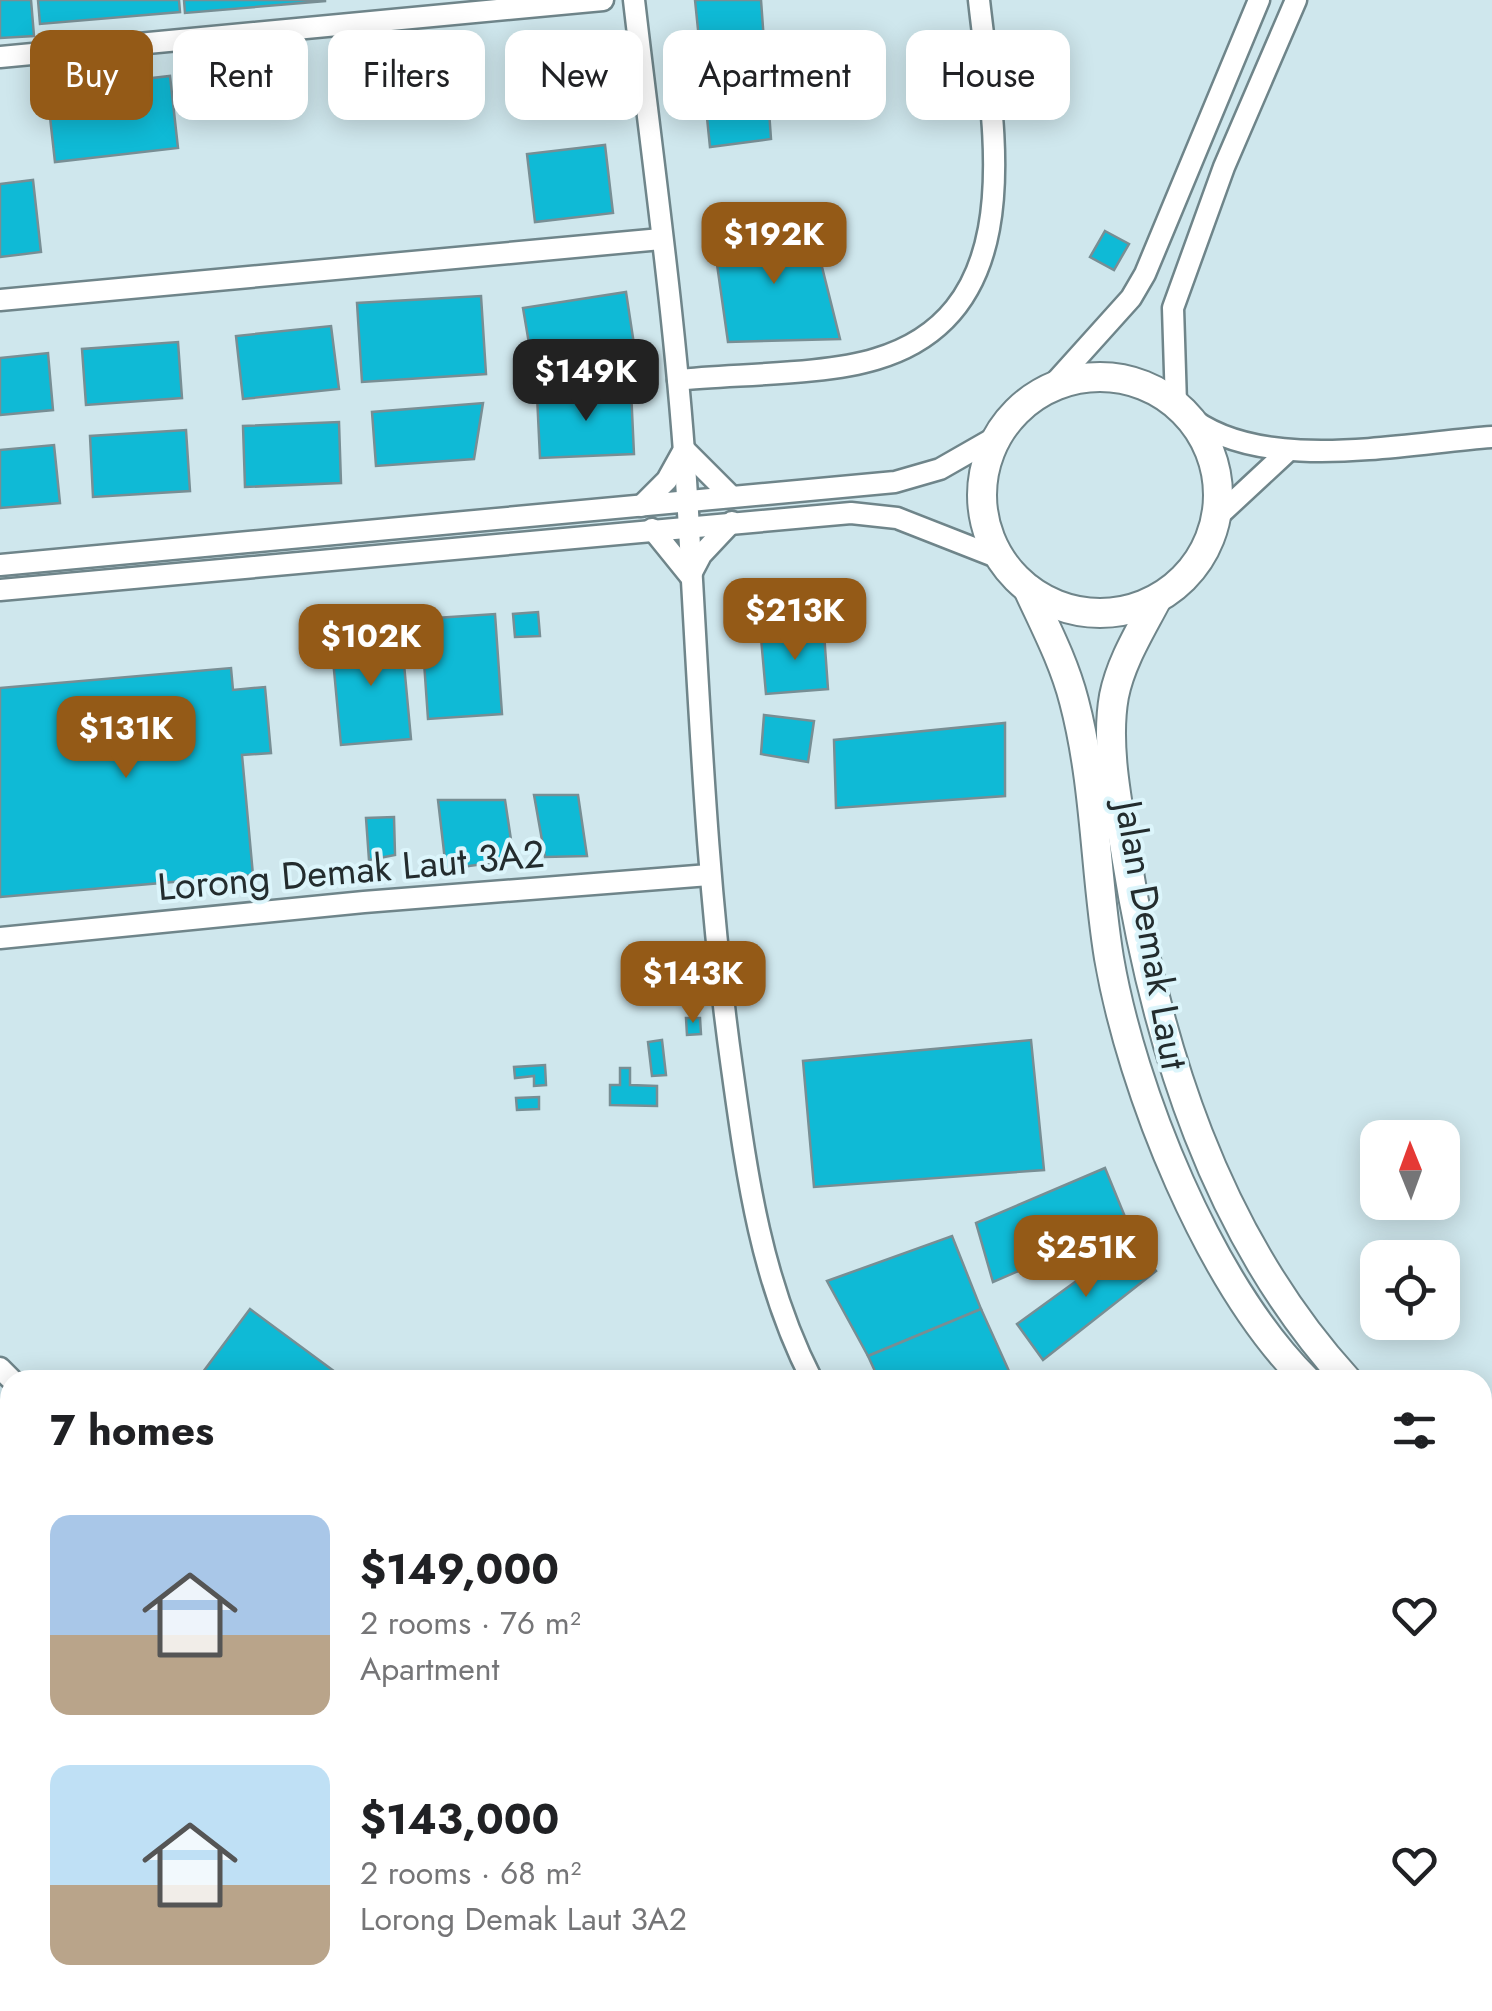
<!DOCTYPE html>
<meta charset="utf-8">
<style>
:root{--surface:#fff;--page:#f6f6f6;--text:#202124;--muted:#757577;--accent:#945a17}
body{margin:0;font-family:Jost,sans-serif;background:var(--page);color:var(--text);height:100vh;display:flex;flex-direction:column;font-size:38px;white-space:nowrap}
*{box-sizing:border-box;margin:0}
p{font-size:32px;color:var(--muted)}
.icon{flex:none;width:55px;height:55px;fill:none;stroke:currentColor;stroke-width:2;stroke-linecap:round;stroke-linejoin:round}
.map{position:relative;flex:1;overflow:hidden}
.sheet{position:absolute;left:0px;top:1370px;width:1492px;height:642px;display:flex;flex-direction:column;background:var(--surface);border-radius:30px 30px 0 0;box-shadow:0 5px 25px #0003}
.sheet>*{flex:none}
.guide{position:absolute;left:30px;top:30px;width:1432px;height:90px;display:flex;gap:20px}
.needle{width:65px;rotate:359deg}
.controls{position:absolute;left:1360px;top:1120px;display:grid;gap:20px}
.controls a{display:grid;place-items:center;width:100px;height:100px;border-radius:20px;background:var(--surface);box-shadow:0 5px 25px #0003;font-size:50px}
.price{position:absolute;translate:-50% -85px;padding:0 22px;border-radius:20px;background:var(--accent);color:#fff;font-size:32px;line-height:65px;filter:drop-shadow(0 2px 5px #0008)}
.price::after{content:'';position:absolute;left:50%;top:60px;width:30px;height:22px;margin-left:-15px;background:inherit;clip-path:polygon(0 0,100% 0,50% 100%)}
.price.selected{background:#222;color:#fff}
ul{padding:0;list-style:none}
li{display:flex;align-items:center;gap:30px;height:250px;padding:0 50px}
li span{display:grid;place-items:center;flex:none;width:280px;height:200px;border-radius:20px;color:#555}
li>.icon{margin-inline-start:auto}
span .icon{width:120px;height:120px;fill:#fffc;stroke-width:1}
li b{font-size:42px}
h2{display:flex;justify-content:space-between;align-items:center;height:120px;padding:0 50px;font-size:42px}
.tag{padding:0 35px;border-radius:20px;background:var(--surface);box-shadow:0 5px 25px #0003;font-size:35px;line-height:90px}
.tag.selected{background:var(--accent);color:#fff}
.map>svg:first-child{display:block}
</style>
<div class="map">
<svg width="1492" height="2011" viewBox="0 0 1492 2011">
<rect width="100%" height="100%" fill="#cfe7ed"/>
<g fill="#0fbad6" stroke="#788e94" stroke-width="2.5">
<path d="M0 0H31L34 36 0 38Z"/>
<path d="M38 0H179L180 12 40 24Z"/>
<path d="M184 0H325V1L185 13Z"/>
<path d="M695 0H761L771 139 710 147Z"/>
<path d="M170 76 178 148 55 162 47 90Z"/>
<path d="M605 145 613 213 535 222 527 154Z"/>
<path d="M33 180 41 252 0 257V184Z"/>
<path d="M812 227 840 339 728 342 713 236Z"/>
<path d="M1105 231 1129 244 1114 270 1090 257Z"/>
<path d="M626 292 635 351 533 367 523 308Z"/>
<path d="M481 296 486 374 362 382 357 303Z"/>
<path d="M331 326 339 389 243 399 236 336Z"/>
<path d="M178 342 182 398 86 405 82 349Z"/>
<path d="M48 353 53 410 0 415V358Z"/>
<path d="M631 390 634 454 540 458 537 395Z"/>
<path d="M483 403 474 459 376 466 372 412Z"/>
<path d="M339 422 341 483 245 487 243 426Z"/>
<path d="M186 430 190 491 93 497 90 436Z"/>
<path d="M54 445 60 503 0 508V450Z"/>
<path d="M538 612 540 636 515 637 513 614Z"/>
<path d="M495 614 502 714 428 719 421 619Z"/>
<path d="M401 632 411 739 341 745 331 638Z"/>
<path d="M824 633 828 689 766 694 761 638Z"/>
<path d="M231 668 233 690 265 687 271 753 242 755 253 875 0 897V688Z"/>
<path d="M764 715 814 721 808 762 761 754Z"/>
<path d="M1005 723V796L836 808 834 740Z"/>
<path d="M534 795H578L587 856 545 857Z"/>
<path d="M438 800H505L514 860 446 869Z"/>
<path d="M394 817 395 855 369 860 366 818Z"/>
<path d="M686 1018H700L701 1034 687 1035Z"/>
<path d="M662 1040 666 1075 652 1076 648 1042Z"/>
<path d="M1031 1040 1044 1170 814 1187 803 1061Z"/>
<path d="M545 1065 546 1085 534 1086V1076L515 1078 514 1067Z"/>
<path d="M620 1068H630V1085L657 1086V1106L610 1105V1085H620Z"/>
<path d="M539 1097V1109L517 1110 516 1098Z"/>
<path d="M1105 1168 1128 1224 993 1282 976 1223Z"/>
<path d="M952 1236 981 1309 868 1356 827 1281Z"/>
<path d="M1133 1240 1156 1271 1043 1360 1017 1324Z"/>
<path d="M250 1309 346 1380H197Z"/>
<path d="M981 1309 1013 1380H879L868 1356Z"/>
<path d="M0 1412 10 1419V1562L0 1555Z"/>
<path d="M0 1565 10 1572 0 1587Z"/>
<path d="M0 1802 10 1810V1943L0 1956Z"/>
<path d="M1484 1811 1492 1816V1835L1482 1846Z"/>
<path d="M181 2002H288L282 2011H174Z"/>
<path d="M383 2002H561L555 2011H396Z"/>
<rect x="1266" y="2002" width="24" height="9"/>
<rect x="1323" y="2002" width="26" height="9"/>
<rect x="1374" y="2002" width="28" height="9"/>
</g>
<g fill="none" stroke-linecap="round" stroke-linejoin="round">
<g stroke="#6f858a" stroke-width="25">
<g id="street">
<path d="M634 0C653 165 677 330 687 496 699 687 705 877 732 1068 747 1176 761 1281 812 1380"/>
<path d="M0 57 603 0"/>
<path d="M0 300 661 239"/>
<path d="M678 380C734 374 825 375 876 359 1035 312 992 122 979 0"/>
<path d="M1050 388 1131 298 1145 274 1259 0"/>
<path d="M1176 404 1173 308 1224 167 1296 0"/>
<path d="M1185 413C1257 476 1403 443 1492 437"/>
<path d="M684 449 732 497"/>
<path d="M641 506 667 480 682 453"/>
<path d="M1217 517 1287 452"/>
<path d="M652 529 690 576"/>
<path d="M0 565 895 482 940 469 996 437"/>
<path d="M691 574 701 555 732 522"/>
<path d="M0 590 851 513 897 518 999 558"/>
<path d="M0 938 364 902 709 875"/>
<path d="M0 1368 12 1380"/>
<path d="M1482 1617 1492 1605"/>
<path d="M0 1740 10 1748"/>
<path d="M1482 1975 1492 1982"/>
<path d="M350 2002 362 2011"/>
<path d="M70 2011 76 2002"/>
</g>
</g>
<g stroke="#6f858a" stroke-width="32">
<g id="secondary">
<circle cx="1100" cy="495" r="118"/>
<path d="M1028 589C1045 626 1064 662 1074 701 1096 784 1095 873 1109 958 1132 1091 1209 1283 1306 1380"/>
<path d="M1157 599C1141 630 1121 661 1114 696 1105 746 1118 805 1126 855 1156 1044 1215 1235 1347 1380"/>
<path d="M1482 1510 1492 1519"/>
<path d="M1482 1551 1492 1559"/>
</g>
</g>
<use href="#street" stroke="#fff" stroke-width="20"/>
<use href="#secondary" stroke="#fff" stroke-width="28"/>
</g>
<g text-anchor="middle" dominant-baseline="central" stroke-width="8" stroke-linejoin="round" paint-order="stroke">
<g font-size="38" fill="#232c2e" stroke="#dcf5fb">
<text transform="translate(351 870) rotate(-5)">Lorong Demak Laut 3A2</text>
<text transform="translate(1152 935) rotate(80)">Jalan Demak Laut</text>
</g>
</g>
</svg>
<div class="controls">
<a><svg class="needle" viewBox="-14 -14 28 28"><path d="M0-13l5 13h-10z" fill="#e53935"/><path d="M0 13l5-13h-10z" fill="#757577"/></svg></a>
<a><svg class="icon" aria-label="locate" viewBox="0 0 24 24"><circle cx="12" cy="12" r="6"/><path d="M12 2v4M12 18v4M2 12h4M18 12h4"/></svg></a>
</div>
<b class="price" style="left:774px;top:287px">$192K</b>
<b class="price selected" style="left:586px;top:424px">$149K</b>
<b class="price" style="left:795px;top:663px">$213K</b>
<b class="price" style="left:371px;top:689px">$102K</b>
<b class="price" style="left:126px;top:781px">$131K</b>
<b class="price" style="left:693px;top:1026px">$143K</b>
<b class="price" style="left:1086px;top:1300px">$251K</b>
<div class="guide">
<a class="tag selected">Buy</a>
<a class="tag">Rent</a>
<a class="tag">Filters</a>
<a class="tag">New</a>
<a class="tag">Apartment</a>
<a class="tag">House</a>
</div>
<section class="sheet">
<h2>7 homes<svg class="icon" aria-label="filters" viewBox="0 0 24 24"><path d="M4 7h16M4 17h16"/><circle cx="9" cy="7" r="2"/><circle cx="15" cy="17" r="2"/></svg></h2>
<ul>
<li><span style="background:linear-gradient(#a9c7e8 60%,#b9a48a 0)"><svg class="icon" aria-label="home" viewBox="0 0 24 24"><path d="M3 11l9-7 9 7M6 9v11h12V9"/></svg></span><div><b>$149,000</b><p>2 rooms · 76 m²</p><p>Apartment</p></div><svg class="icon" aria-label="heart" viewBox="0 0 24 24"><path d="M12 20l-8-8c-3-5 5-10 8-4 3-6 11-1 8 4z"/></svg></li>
<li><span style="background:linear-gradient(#bfe0f5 60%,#b9a48a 0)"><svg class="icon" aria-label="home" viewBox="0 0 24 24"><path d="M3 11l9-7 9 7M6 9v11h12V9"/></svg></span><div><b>$143,000</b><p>2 rooms · 68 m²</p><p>Lorong Demak Laut 3A2</p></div><svg class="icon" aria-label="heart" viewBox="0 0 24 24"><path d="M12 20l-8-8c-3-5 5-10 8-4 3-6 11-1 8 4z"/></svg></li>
</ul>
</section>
</div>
